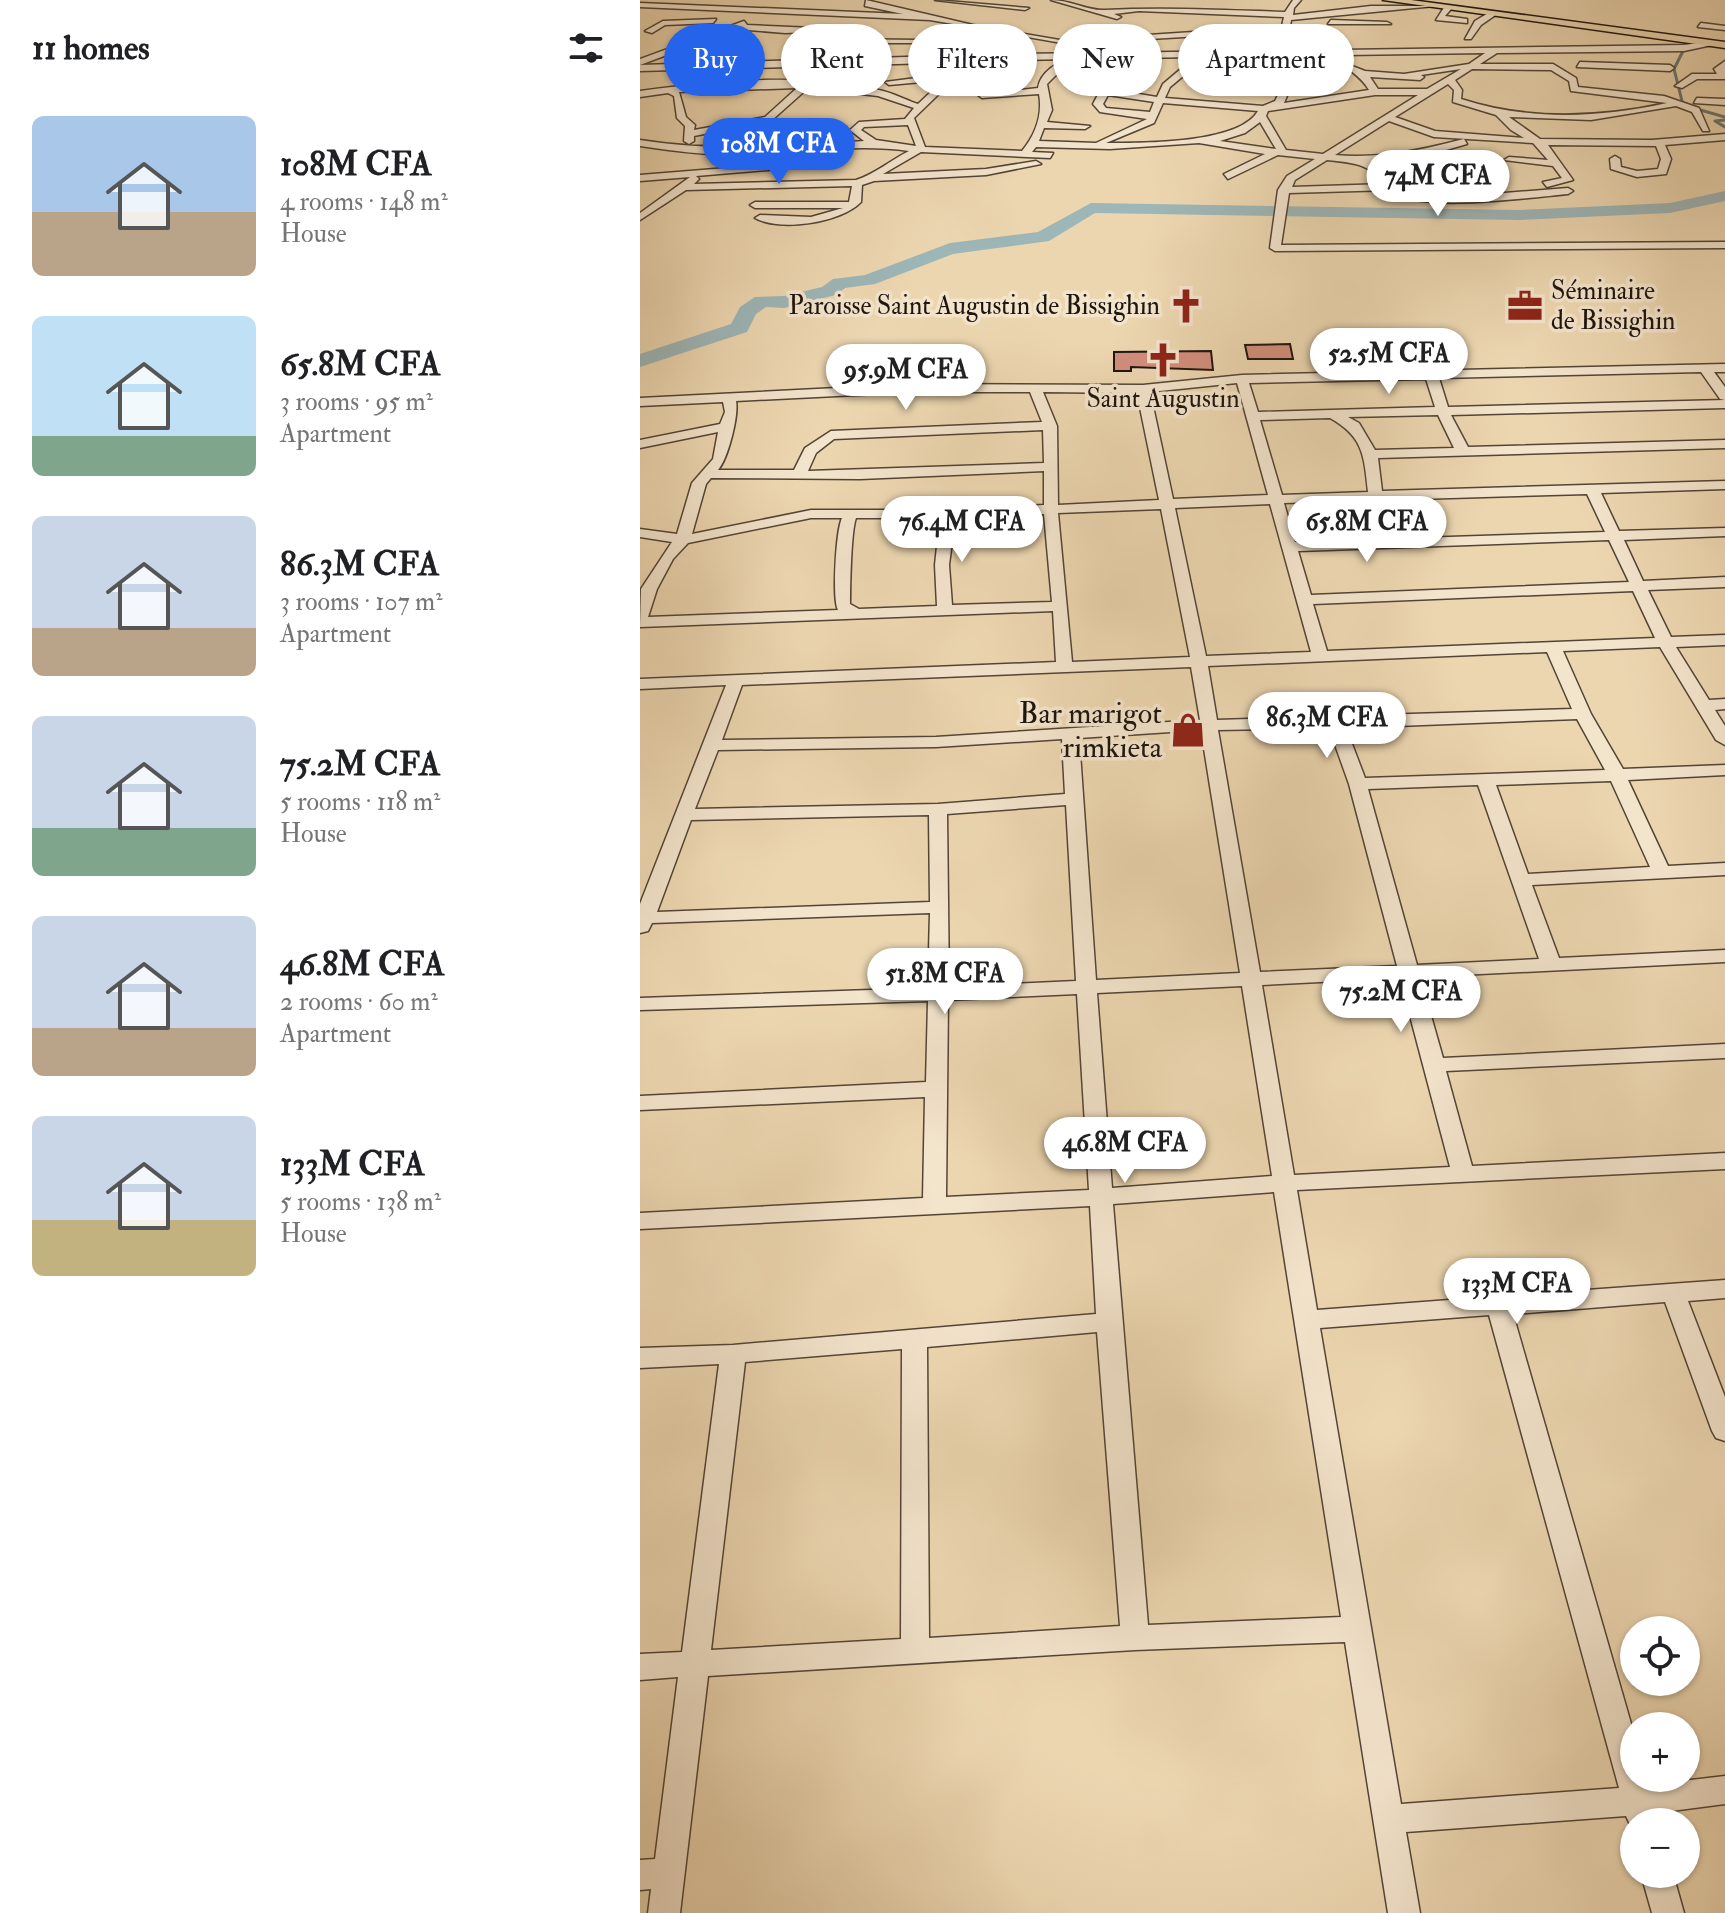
<!DOCTYPE html>
<meta charset="utf-8">
<style>
:root{--surface:#fff;--page:#f6f6f6;--text:#202124;--muted:#757577;--accent:#2563eb}
body{margin:0;font-family:"IM FELL Double Pica",serif;background:var(--page);color:var(--text);height:100vh;display:flex;flex-direction:column;font-size:30px;white-space:nowrap}
*{box-sizing:border-box;margin:0}
p{font-size:26px;color:var(--muted)}
.icon{flex:none;width:44px;height:44px;fill:none;stroke:currentColor;stroke-width:2;stroke-linecap:round;stroke-linejoin:round}
.map{position:relative;flex:1;overflow:hidden}
.sheet{display:flex;flex-direction:column;background:var(--surface);width:640px}
.sheet>*{flex:none}
.banner{position:absolute;left:24px;top:24px;width:760px;height:72px;display:flex;gap:16px}
.buttons{position:absolute;left:980px;top:1616px;display:grid;gap:16px}
.buttons a{display:grid;place-items:center;width:80px;height:80px;border-radius:50%;background:var(--surface);box-shadow:0 2px 6px #0004;font-size:40px}
.price{position:absolute;translate:-50% -68px;padding:0 18px;border-radius:28px;background:#fff;color:#222;font-size:26px;line-height:52px;filter:drop-shadow(0 2px 4px #0008)}
.price::after{content:'';position:absolute;left:50%;top:48px;width:24px;height:18px;margin-left:-12px;background:inherit;clip-path:polygon(0 0,100% 0,50% 100%)}
.price.selected{background:var(--accent);color:#fff}
ul{padding:0;list-style:none}
li{display:flex;align-items:center;gap:24px;height:200px;padding:0 32px}
li span{display:grid;place-items:center;flex:none;width:224px;height:160px;border-radius:12px;color:#555}
li>.icon{margin-inline-start:auto}
span .icon{width:96px;height:96px;fill:#fffc;stroke-width:1}
li b{font-size:34px}
h2{display:flex;justify-content:space-between;align-items:center;height:96px;padding:0 32px;font-size:34px}
.pill{padding:0 28px;border-radius:36px;background:var(--surface);box-shadow:0 2px 6px #0004;font-size:28px;line-height:72px}
.pill.selected{background:var(--accent);color:#fff}
main{display:flex;flex:1;min-height:0}
.map>svg:first-child{display:block}
</style>
<main>
<section class="sheet">
<h2>11 homes<svg class="icon" aria-label="filters" viewBox="0 0 24 24"><path d="M4 7h16M4 17h16"/><circle cx="9" cy="7" r="2"/><circle cx="15" cy="17" r="2"/></svg></h2>
<ul>
<li><span style="background:linear-gradient(#a9c7e8 60%,#b9a48a 0)"><svg class="icon" aria-label="home" viewBox="0 0 24 24"><path d="M3 11l9-7 9 7M6 9v11h12V9"/></svg></span><div><b>108M CFA</b><p>4 rooms · 148 m²</p><p>House</p></div></li>
<li><span style="background:linear-gradient(#bfe0f5 75%,#7fa58c 0)"><svg class="icon" aria-label="home" viewBox="0 0 24 24"><path d="M3 11l9-7 9 7M6 9v11h12V9"/></svg></span><div><b>65.8M CFA</b><p>3 rooms · 95 m²</p><p>Apartment</p></div></li>
<li><span style="background:linear-gradient(#c9d6e8 70%,#b9a48a 0)"><svg class="icon" aria-label="home" viewBox="0 0 24 24"><path d="M3 11l9-7 9 7M6 9v11h12V9"/></svg></span><div><b>86.3M CFA</b><p>3 rooms · 107 m²</p><p>Apartment</p></div></li>
<li><span style="background:linear-gradient(#c9d6e8 70%,#7fa58c 0)"><svg class="icon" aria-label="home" viewBox="0 0 24 24"><path d="M3 11l9-7 9 7M6 9v11h12V9"/></svg></span><div><b>75.2M CFA</b><p>5 rooms · 118 m²</p><p>House</p></div></li>
<li><span style="background:linear-gradient(#c9d6e8 70%,#b9a48a 0)"><svg class="icon" aria-label="home" viewBox="0 0 24 24"><path d="M3 11l9-7 9 7M6 9v11h12V9"/></svg></span><div><b>46.8M CFA</b><p>2 rooms · 60 m²</p><p>Apartment</p></div></li>
<li><span style="background:linear-gradient(#c9d6e8 65%,#c2b280 0)"><svg class="icon" aria-label="home" viewBox="0 0 24 24"><path d="M3 11l9-7 9 7M6 9v11h12V9"/></svg></span><div><b>133M CFA</b><p>5 rooms · 138 m²</p><p>House</p></div></li>
</ul>
</section>
<div class="map">
<svg width="1085" height="1913" viewBox="0 0 1085 1913">
<rect width="100%" height="100%" fill="#ecd6b0"/>
<filter id="stains"><feTurbulence type="fractalNoise" baseFrequency=".0025" numOctaves="4"/><feColorMatrix values="0 0 0 0 .2 0 0 0 0 .09 0 0 0 0 .02 0 0 0 .5 -.17"/></filter>
<radialGradient id="worn" r=".72"><stop offset=".6" stop-color="#630" stop-opacity="0"/><stop offset="1" stop-color="#630" stop-opacity=".3"/></radialGradient>
<g fill="none" stroke-linecap="round" stroke-linejoin="round">
<g stroke="#6a7673" stroke-width="3">
<path d="M1044 49 1034 69 1043 105 1085 117"/>
<path d="M1085 120 1075 121 1085 127"/>
</g>
<path fill="#9db6b7" fill-rule="evenodd" d="M1085 191V201L1030 213 880 220 455 213 409 241 313 254 235 284 205 288 196 295 144 308 126 307 116 314 107 332 0 367V354L91 324 100 307 115 297 144 296 182 287 193 279 225 275 310 243 398 232 451 203 880 210 1030 203Z"/>
</g>
<g fill="#d38e7d" stroke="#1e150e" stroke-width="2">
<path d="M650 344 653 359H608L605 345Z"/>
<path d="M571 351 573 370 491 367V371H474V352Z"/>
</g>
<g fill="none" stroke-linecap="round" stroke-linejoin="round">
<g stroke="#524536" stroke-width="3">
<g id="minor">
<path d="M226 0 333 25 443 44 439 46 290 20 0 7V3L263 14 225 6Z"/>
<path d="M295 0 389 8 385 10Z"/>
<path d="M411 0C430 0 448 11 465 10 525 7 585 10 645 12L653 0H661L654 8 653 15 731 6H795L651 20 650 27 702 50 1044 45 1072 41V45L1044 51 857 53 840 64H913L936 78 938 87 1024 96 1059 108 1069 131H1063L1052 112 1036 106 951 120 869 117 900 139 1012 140 1085 134V140L1025 145 1031 159 1026 174 997 177 971 169 970 159 975 156 980 159 981 167 997 171 1018 169 1021 159 1016 146 908 145 933 180 907 187 903 182 922 178 913 166 864 160 869 157 908 160 893 143 794 137 749 121 695 155C739 159 782 150 824 139L827 144 785 156 730 162 741 167 842 170 847 173 842 176 747 173 757 184 763 185V191L802 198 928 188 933 191 928 194C894 197 772 214 751 190L649 193 641 245 1085 242V248L635 251 630 248 638 190 647 176 675 159 638 155 588 179 584 174 625 154 559 143 470 149 396 147 392 152 413 153 410 158 281 152 243 174 346 169 396 161 401 164 346 175 234 181 222 185 221 202C201 223 139 232 115 218L120 215 171 217 203 208H115L110 205 115 202H209L212 186 46 190 0 220V213L50 177 0 181V175L137 164 140 169 56 176 59 179 54 184 216 180C235 174 251 160 269 151 212 143 156 154 98 155 65 155 33 151 0 146V140C75 152 148 146 224 141L210 130 219 122 265 119 274 108 238 96 168 88 131 121 54 136V141L49 144 44 141 45 126 37 118 34 96 28 93 0 97V91C74 81 170 72 243 91 255 94 266 100 278 104L296 87 293 81 249 85 245 82 292 76V63L0 71V65L368 54 691 50 645 31 493 40 478 45 473 51 469 48 471 41 493 36 642 26 644 17 499 11 474 14 481 17 477 19ZM845 53 829 64 764 74 725 71 712 66 705 55ZM697 55C706 71 720 74 729 90L644 103 649 91 683 92 701 78 632 76 626 69 642 56ZM631 56 617 69 640 91 635 101 623 106 525 98 530 87 566 57ZM555 57 523 84 517 97 468 89 453 77 421 69 425 64 440 63 438 59ZM433 59C418 60 400 73 398 88L338 95 342 98 399 94C403 115 395 135 382 151L285 147 274 118 304 89V84L361 78 370 60ZM362 61 355 74 300 78V62ZM821 69 787 89H738L730 77 780 80 784 77 781 75ZM832 69 911 70 929 81 931 91 1027 103C958 118 889 121 821 99L822 90 815 80ZM417 74C433 77 448 79 460 91L453 104 460 112 507 119 456 143 399 141 404 128 445 129 450 126 407 122 412 110 407 84ZM637 81H687L678 87 642 85ZM808 84 814 90 813 102 856 115 871 130 884 138 795 131 755 117ZM157 88 125 117 54 130 55 125 46 117 39 92ZM468 95 514 102 510 112 466 108 463 104ZM735 95H778L683 154 646 150 626 116 628 111ZM523 103 618 111C599 144 502 143 466 143L514 123ZM620 122 636 149 580 141 605 133ZM268 125 276 146 236 140 221 130 224 127ZM687 160C715 163 727 163 746 184L652 187 655 180Z"/>
<path d="M805 6 812 8 805 16 827 19V23L796 20Z"/>
<path d="M850 12 857 14 841 25 831 39H825L835 21Z"/>
<path d="M76 19 73 23 25 25 12 33 5 31 23 21Z"/>
<path d="M691 20 747 22 751 24H688Z"/>
<path d="M104 21 107 25 219 30 145 33 96 29 0 65V59Z"/>
<path d="M1061 23 1085 26V30L1058 27Z"/>
<path d="M197 39 361 41 365 43H194Z"/>
<path d="M1085 61V79H1057L1042 88 1035 86 1052 74H1077L1074 69Z"/>
<path d="M940 62 1030 65 1034 68 1030 71 937 67Z"/>
<path d="M1057 98 1085 99V105L1054 103Z"/>
<path d="M1085 364V372H1074L1085 387V400L1080 399 1061 372 799 378 808 407 1085 400V408L811 415 828 447 1085 440V448L738 458 742 491 1085 481V489L961 493 979 531 1085 528V536L984 540 1003 581 1085 577V587L1008 590 1031 637 1085 635V645L1036 647 1069 700 1085 699V709L1075 710 1085 726V745L1076 740 1020 647 923 651 951 714 983 769 1085 765V775L988 780 1028 866 1085 863V875L892 885 919 958 1085 950V962L780 977 803 1058 1085 1044V1058L806 1071 832 1166 1085 1153V1169L657 1190 677 1310 849 1297 858 1294 865 1296 1085 1280V1298L1048 1301 1085 1397V1441L1076 1438 1072 1431 1025 1302 873 1314 994 1734V1778H1006L1008 1785 1085 1776V1804L1016 1813 1019 1822H994V1833L986 1816 766 1832 780 1913H748L705 1642 495 1650 68 1676 40 1913H8L11 1889 0 1890V1860L15 1859 38 1677 0 1680V1654L42 1652 79 1364 0 1368V1348L93 1345 456 1314 450 1206 0 1229V1213L283 1198 285 1097 0 1110V1096L286 1082 288 1001 0 1010V998L288 988 290 913 12 923 8 931 0 933V904L86 685 0 689V679L416 662 413 611 0 627 1 589 32 542 0 537V529L37 534 52 483 73 459 78 432 0 448V440L80 424 85 412 83 402 0 406V398L277 384 503 385 602 375ZM786 379 795 407 618 412 609 383ZM597 383 628 495 533 499 510 392ZM277 392H390L402 422 191 431 165 448 154 470H78C88 459 99 415 96 401ZM403 392 497 393 519 500 418 505 417 426ZM798 415 814 448 735 450 719 423 708 417ZM690 418C724 437 724 456 728 492L642 495 620 420ZM403 430 404 463 168 471 176 453 194 439ZM404 471V505L308 510H171L52 534 66 484 71 478 220 479ZM947 494 965 532 655 542 644 503ZM630 504 671 652 566 656 535 508ZM521 509 550 657 432 662 418 513ZM404 514 412 602 312 605 309 565 315 518ZM171 518H202C196 531 192 599 198 610L8 617 17 589 33 559 48 543ZM216 518H300L295 565 297 606 219 609 210 604C210 587 211 531 216 518ZM969 540 989 582 671 595 658 551ZM993 591 1015 638 687 651 673 604ZM907 652 932 709 577 720 568 666ZM551 667 560 720 296 737 82 740 102 685ZM937 719 965 770 725 778 706 728ZM689 728 709 784 757 966 620 972 578 730ZM561 730 600 973 456 980 439 738ZM422 739 425 794 298 804 55 809 78 750 296 747ZM971 781 1010 867 888 874 856 785ZM838 785 899 959 777 965 728 789ZM426 805 436 981 309 987 307 814ZM289 815 290 902 17 912 51 820ZM760 978 810 1167 654 1175 622 985ZM602 986 632 1176 472 1188 457 993ZM437 994 449 1190 306 1197 308 1000ZM634 1192 701 1617 508 1625 473 1204ZM849 1315 979 1788 761 1804 680 1328ZM457 1332 480 1626 289 1638 287 1347ZM262 1349 261 1639 71 1650 105 1362Z"/>
<path d="M1001 1874H1033L1044 1913H1012Z"/>
</g>
</g>
<g stroke="#1e150e" stroke-width="3">
<path id="major" d="M743 0H771L1085 42V48Z"/>
</g>
<use href="#minor" fill="#f3e4cc" fill-rule="evenodd"/>
<use href="#major" fill="#ecd6b0" fill-rule="evenodd"/>
</g>
<defs>
<g id="church-bare" transform="scale(2.76)"><path d="M-1.2-6h2.4v3.5h3.3v2.4h-3.3V6h-2.4V-.1h-3.3v-2.4h3.3Z" fill="#8f2418" stroke="#f3e4cc" stroke-width="2.5" paint-order="stroke"/></g>
<g id="office-bare" transform="scale(2.76)"><path d="M-6-3h4V-5.5h4V-3h4V5H-6ZM-1-4.5V-3h2v-1.5ZM-6 0V1H6V0Z" fill="#8f2418" stroke="#f3e4cc" stroke-width="2.5" paint-order="stroke"/></g>
<g id="shop-bare" transform="scale(2.76)"><path d="M-5-2.5h2.3a2.7 3.5 0 0 1 5.4 0H5L5.5 6h-11ZM-1.5-2.5h3a1.5 2.3 0 0 0-3 0Z" fill="#8f2418" stroke="#f3e4cc" stroke-width="2.5" paint-order="stroke"/></g>
</defs>
<g fill-rule="evenodd">
<use href="#church-bare" x="546" y="306"/>
<use href="#office-bare" x="885" y="306"/>
<use href="#church-bare" x="523" y="360"/>
<use href="#shop-bare" x="548" y="730"/>
</g>
<g text-anchor="middle" dominant-baseline="central" stroke-width="7" stroke-linejoin="round" paint-order="stroke">
<g font-size="26" fill="#1e150e" stroke="#f3e4cc" text-anchor="start">
<text x="911" y="291">Séminaire<tspan x="911" dy="30">de Bissighin</tspan></text>
<text x="520" y="306" text-anchor="end">Paroisse Saint Augustin de Bissighin</text>
<text x="523" y="399" text-anchor="middle">Saint Augustin</text>
</g>
<g font-size="30" fill="#1e150e" stroke="#f3e4cc" text-anchor="end">
<text x="522" y="713">Bar marigot<tspan x="522" dy="34">rimkieta</tspan></text>
</g>
</g>
<rect width="100%" height="100%" filter="url(#stains)"/>
<rect width="100%" height="100%" fill="url(#worn)"/>
</svg>
<div class="buttons">
<a><svg class="icon" aria-label="locate" viewBox="0 0 24 24"><circle cx="12" cy="12" r="6"/><path d="M12 2v4M12 18v4M2 12h4M18 12h4"/></svg></a>
<a>+</a>
<a>−</a>
</div>
<b class="price selected" style="left:139px;top:186px">108M CFA</b>
<b class="price" style="left:798px;top:218px">74M CFA</b>
<b class="price" style="left:749px;top:396px">52.5M CFA</b>
<b class="price" style="left:266px;top:412px">95.9M CFA</b>
<b class="price" style="left:322px;top:564px">76.4M CFA</b>
<b class="price" style="left:727px;top:564px">65.8M CFA</b>
<b class="price" style="left:687px;top:760px">86.3M CFA</b>
<b class="price" style="left:305px;top:1016px">51.8M CFA</b>
<b class="price" style="left:761px;top:1034px">75.2M CFA</b>
<b class="price" style="left:485px;top:1185px">46.8M CFA</b>
<b class="price" style="left:877px;top:1326px">133M CFA</b>
<div class="banner">
<a class="pill selected">Buy</a>
<a class="pill">Rent</a>
<a class="pill">Filters</a>
<a class="pill">New</a>
<a class="pill">Apartment</a>
</div>
</div>
</main>
